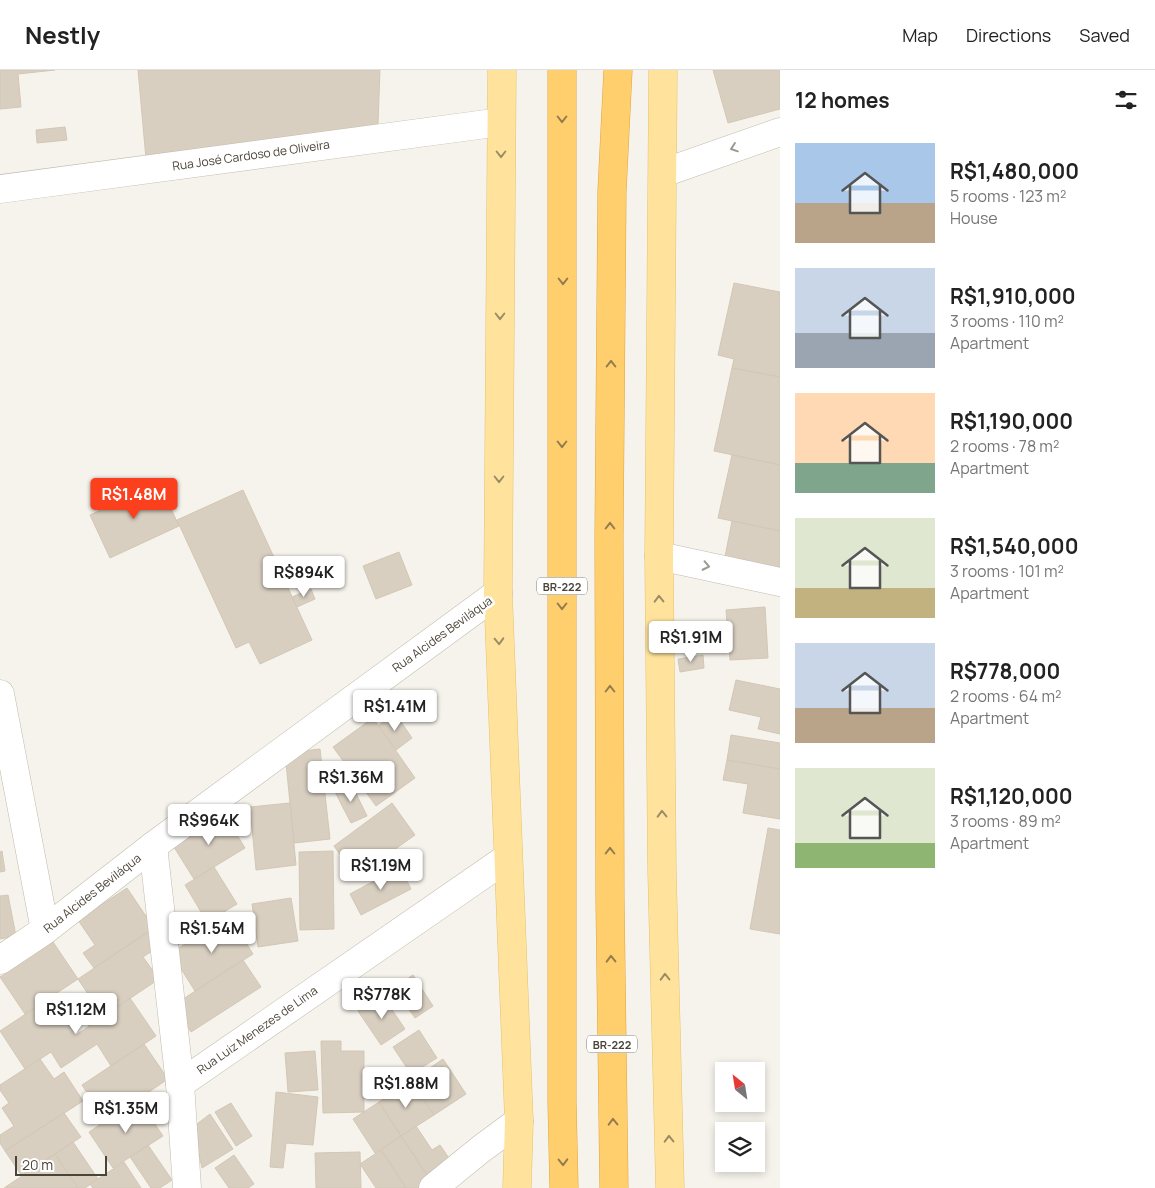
<!DOCTYPE html>
<meta charset="utf-8">
<style>
:root{--surface:#fff;--page:#f2f2f2;--text:#222;--muted:#767676;--line:#e0e0e0;--accent:#fc3f1d}
body{margin:0;font-family:Manrope,sans-serif;background:var(--page);color:var(--text);height:100vh;display:flex;flex-direction:column;font-size:19px;white-space:nowrap}
*{box-sizing:border-box;margin:0}
p{font-size:16px;color:var(--muted)}
.icon{flex:none;width:28px;height:28px;fill:none;stroke:currentColor;stroke-width:2;stroke-linecap:round;stroke-linejoin:round}
.map{position:relative;flex:1;overflow:hidden}
.details{display:flex;flex-direction:column;background:var(--surface);width:375px}
.details>*{flex:none}
.needle{width:32px;rotate:330deg}
.controls{position:absolute;left:715px;top:992px;display:grid;gap:10px}
.controls a{display:grid;place-items:center;width:50px;height:50px;border-radius:0px;background:var(--surface);box-shadow:0 2px 8px #0003;font-size:25px}
.scale{position:absolute;left:15px;bottom:12px;width:92px;box-sizing:border-box;padding-left:5px;border:2px solid #4b4439;border-top:0;font-size:14px;line-height:18px;white-space:nowrap;color:#4b4439;-webkit-text-stroke:4px #fff;paint-order:stroke}
.price{position:absolute;translate:-50% -42px;padding:0 11px;border-radius:5px;background:#fff;color:#222;font-size:16px;line-height:32px;filter:drop-shadow(0 1px 2px #0008)}
.price::after{content:'';position:absolute;left:50%;top:30px;width:15px;height:11px;margin-left:-8px;background:inherit;clip-path:polygon(0 0,100% 0,50% 100%)}
.price.on{background:var(--accent);color:#fff}
ul{padding:0;list-style:none}
li{display:flex;align-items:center;gap:15px;height:125px;padding:0 15px}
li span{display:grid;place-items:center;flex:none;width:140px;height:100px;border-radius:0px;color:#555}
li>.icon{margin-inline-start:auto}
span .icon{width:60px;height:60px;fill:#fffc;stroke-width:1}
li b{font-size:21px}
h2{display:flex;justify-content:space-between;align-items:center;height:60px;padding:0 15px;font-size:21px}
header{display:flex;align-items:center;gap:30px;box-sizing:border-box;height:70px;padding:0 25px;background:var(--surface);border-bottom:1px solid var(--line)}
header strong{font-size:24px}
nav{display:flex;gap:28px;margin-inline-start:auto;font-size:18px}
main{display:flex;flex:1;min-height:0}
.map>svg:first-child{display:block}
</style>
<header>
<strong>Nestly</strong>
<nav><a>Map</a><a>Directions</a><a>Saved</a></nav>
</header>
<main>
<div class="map">
<svg width="780" height="1118" viewBox="0 0 780 1118">
<rect width="100%" height="100%" fill="#f6f3ec"/>
<g fill="#d8cfc1" stroke="#d3c7b4">
<path d="M0 0H55L18 4 21 37 0 39Z"/>
<path d="M138 0H380L378 54 146 89Z"/>
<path d="M713 0H780V39L728 53Z"/>
<path d="M65 57 67 70 37 73 36 60Z"/>
<path d="M734 213 780 222V307L732 298 734 289 718 285Z"/>
<path d="M732 298 780 307V395L714 381Z"/>
<path d="M732 385 780 395V461L718 448Z"/>
<path d="M159 413 179 456 110 488 90 445Z"/>
<path d="M243 420 312 570 260 594 249 572 236 578 177 450Z"/>
<path d="M732 451 780 461V499L725 487Z"/>
<path d="M399 482 412 515 376 529 363 496Z"/>
<path d="M311 519 315 529 297 537 292 527Z"/>
<path d="M765 537 768 588 730 590 726 540Z"/>
<path d="M703 585 704 598 680 602 678 589Z"/>
<path d="M736 610 780 619V664L758 659 761 647 729 640Z"/>
<path d="M395 643 412 668 396 680 378 656Z"/>
<path d="M373 648 415 708 376 736 333 677Z"/>
<path d="M731 665 780 673V699L727 690Z"/>
<path d="M320 679 330 769 294 773 285 683Z"/>
<path d="M727 690 780 699V749L743 743 748 714 723 710Z"/>
<path d="M351 713 367 746 351 753 335 722Z"/>
<path d="M290 733 296 795 256 800 250 737Z"/>
<path d="M392 733 415 765 356 807 334 776Z"/>
<path d="M223 742 245 778 194 809 172 774Z"/>
<path d="M768 758 780 760V864L750 859Z"/>
<path d="M2 781 5 801 0 802V782Z"/>
<path d="M333 781 334 859 300 860 299 782Z"/>
<path d="M214 797 237 834 207 852 185 815Z"/>
<path d="M400 797 411 819 361 845 350 824Z"/>
<path d="M127 818 154 858 94 898 83 883 95 875 78 850Z"/>
<path d="M8 825 16 866 0 869V826Z"/>
<path d="M291 828 298 871 258 877 252 834Z"/>
<path d="M229 846 253 884 195 921 171 883Z"/>
<path d="M154 858 164 873 143 887 159 909 89 956 82 945 96 936 78 909Z"/>
<path d="M53 872 78 909 25 944 0 907Z"/>
<path d="M243 890 261 917 191 962 174 935Z"/>
<path d="M413 905 433 936 415 948 394 918Z"/>
<path d="M382 925 405 959 381 975 358 941Z"/>
<path d="M50 928 76 965 130 928 156 966 111 996 97 974 61 998 51 982 25 999 0 961Z"/>
<path d="M419 960 437 988 411 1004 393 977Z"/>
<path d="M321 971H341V981H364V1042L323 1043Z"/>
<path d="M144 974 168 1009 106 1051 82 1015Z"/>
<path d="M315 981 318 1020 288 1022 285 983Z"/>
<path d="M40 989 54 1009 64 1002 83 1031 5 1081 0 1073V1065L14 1056 2 1038 9 1033 0 1020V1015Z"/>
<path d="M443 989 466 1024 434 1045 411 1011Z"/>
<path d="M411 1011 434 1045 401 1066 379 1032Z"/>
<path d="M276 1022 318 1027 313 1075 286 1073 283 1098 270 1097Z"/>
<path d="M138 1029 163 1066 113 1098 89 1062Z"/>
<path d="M379 1032 401 1066 375 1083 353 1049Z"/>
<path d="M231 1033 252 1066 236 1076 215 1042Z"/>
<path d="M64 1043 81 1067 22 1106 5 1081Z"/>
<path d="M210 1044 233 1079 202 1098 193 1057Z"/>
<path d="M416 1056 432 1080 440 1075 453 1094 430 1110 401 1066Z"/>
<path d="M401 1066 430 1110 418 1118H406L381 1080Z"/>
<path d="M73 1072 98 1109 85 1118H78L55 1084Z"/>
<path d="M148 1075 172 1110 160 1118H151L130 1087Z"/>
<path d="M381 1080 406 1118H376L360 1094Z"/>
<path d="M360 1082 361 1118H316L315 1083Z"/>
<path d="M55 1084 78 1118H4Z"/>
<path d="M234 1085 254 1114 248 1118H229L215 1098Z"/>
<path d="M124 1092 141 1118H93L90 1114Z"/>
</g>
<g fill="none" stroke-linecap="round" stroke-linejoin="round">
<g stroke="#c2bbae" stroke-width="29">
<g id="minor">
<path d="M663 103 780 62"/>
<path d="M0 119 501 52"/>
<path d="M659 486 780 512"/>
<path d="M0 624 45 860"/>
<path d="M153 776 180 1014 187 1118"/>
<path d="M0 890 45 860 153 776 498 523"/>
<path d="M180 1014 507 788"/>
<path d="M433 1118 481 1079 519 1051"/>
</g>
</g>
<g stroke="#e6c16a" stroke-width="29">
<g id="major">
<path d="M502 0 498 523 519 1051 517 1118"/>
<path d="M663 0 659 486 662 801 670 1118"/>
</g>
</g>
<g stroke="#e0a43c" stroke-width="29">
<g id="highway">
<path d="M562 0V1032L564 1118"/>
<path d="M614 1118 610 830 609 467 612 121 618 0"/>
</g>
</g>
<use href="#minor" stroke="#fff" stroke-width="28"/>
<use href="#major" stroke="#ffe39c" stroke-width="28"/>
<use href="#highway" stroke="#ffcf6e" stroke-width="28"/>
</g>
<defs><path id="oneway-chevron" d="M-2-3.5L2.5 0L-2 3.5" fill="none" stroke-width="1.6" stroke-linecap="round" stroke-linejoin="round" transform="scale(1.25)"/></defs>
<g stroke="#937c4e">
<use href="#oneway-chevron" transform="translate(562 49) rotate(90)"/>
<use href="#oneway-chevron" transform="translate(563 211) rotate(90)"/>
<use href="#oneway-chevron" transform="translate(611 294) rotate(-90)"/>
<use href="#oneway-chevron" transform="translate(562 374) rotate(90)"/>
<use href="#oneway-chevron" transform="translate(610 456) rotate(-90)"/>
<use href="#oneway-chevron" transform="translate(562 536) rotate(90)"/>
<use href="#oneway-chevron" transform="translate(610 619) rotate(-90)"/>
<use href="#oneway-chevron" transform="translate(610 781) rotate(-90)"/>
<use href="#oneway-chevron" transform="translate(611 889) rotate(-91)"/>
<use href="#oneway-chevron" transform="translate(613 1052) rotate(-91)"/>
<use href="#oneway-chevron" transform="translate(563 1092) rotate(89)"/>
</g>
<g stroke="#9c9892">
<use href="#oneway-chevron" transform="translate(734 78) rotate(161)"/>
<use href="#oneway-chevron" transform="translate(706 496) rotate(12)"/>
</g>
<g stroke="#9c8c66">
<use href="#oneway-chevron" transform="translate(501 84) rotate(90)"/>
<use href="#oneway-chevron" transform="translate(500 246) rotate(90)"/>
<use href="#oneway-chevron" transform="translate(499 409) rotate(90)"/>
<use href="#oneway-chevron" transform="translate(659 529) rotate(-91)"/>
<use href="#oneway-chevron" transform="translate(499 571) rotate(88)"/>
<use href="#oneway-chevron" transform="translate(662 744) rotate(-91)"/>
<use href="#oneway-chevron" transform="translate(665 907) rotate(-91)"/>
<use href="#oneway-chevron" transform="translate(669 1069) rotate(-91)"/>
</g>
<g text-anchor="middle" dominant-baseline="central" stroke-width="5" stroke-linejoin="round" paint-order="stroke">
<g fill="#fff" stroke="#817c74" stroke-width="1">
<rect x="537" y="507.5" width="50" height="17" rx="4"/>
<rect x="587" y="965.5" width="50" height="17" rx="4"/>
</g>
<g font-size="11" font-weight="bold" fill="#4b4439">
<text x="562" y="516">BR-222</text>
<text x="612" y="974">BR-222</text>
</g>
<g font-size="12" fill="#4b4439" stroke="#fff">
<text transform="translate(251 85) rotate(-8)">Rua José Cardoso de Oliveira</text>
<text transform="translate(442 564) rotate(-36)">Rua Alcides Beviláqua</text>
<text transform="translate(92 823) rotate(-38)">Rua Alcides Beviláqua</text>
<text transform="translate(257 960) rotate(-35)">Rua Luiz Menezes de Lima</text>
</g>
</g>
</svg>
<div class="controls">
<a><svg class="needle" viewBox="-14 -14 28 28"><path d="M0-13l5 13h-10z" fill="#e53935"/><path d="M0 13l5-13h-10z" fill="#767676"/></svg></a>
<a><svg class="icon" aria-label="layers" viewBox="0 0 24 24"><path d="M12 4l9 5-9 5-9-5zM3 14l9 5 9-5"/></svg></a>
</div>
<div class="scale">20 m</div>
<b class="price on" style="left:134px;top:450px">R$1.48M</b>
<b class="price" style="left:304px;top:528px">R$894K</b>
<b class="price" style="left:691px;top:593px">R$1.91M</b>
<b class="price" style="left:395px;top:662px">R$1.41M</b>
<b class="price" style="left:351px;top:733px">R$1.36M</b>
<b class="price" style="left:209px;top:776px">R$964K</b>
<b class="price" style="left:381px;top:821px">R$1.19M</b>
<b class="price" style="left:212px;top:884px">R$1.54M</b>
<b class="price" style="left:382px;top:950px">R$778K</b>
<b class="price" style="left:76px;top:965px">R$1.12M</b>
<b class="price" style="left:406px;top:1039px">R$1.88M</b>
<b class="price" style="left:126px;top:1064px">R$1.35M</b>
</div>
<section class="details">
<h2>12 homes<svg class="icon" aria-label="filters" viewBox="0 0 24 24"><path d="M4 7h16M4 17h16"/><circle cx="9" cy="7" r="2"/><circle cx="15" cy="17" r="2"/></svg></h2>
<ul>
<li><span style="background:linear-gradient(#a9c7e8 60%,#b9a48a 0)"><svg class="icon" aria-label="home" viewBox="0 0 24 24"><path d="M3 11l9-7 9 7M6 9v11h12V9"/></svg></span><div><b>R$1,480,000</b><p>5 rooms · 123 m²</p><p>House</p></div></li>
<li><span style="background:linear-gradient(#c9d6e8 65%,#9aa5b1 0)"><svg class="icon" aria-label="home" viewBox="0 0 24 24"><path d="M3 11l9-7 9 7M6 9v11h12V9"/></svg></span><div><b>R$1,910,000</b><p>3 rooms · 110 m²</p><p>Apartment</p></div></li>
<li><span style="background:linear-gradient(#ffd9b3 70%,#7fa58c 0)"><svg class="icon" aria-label="home" viewBox="0 0 24 24"><path d="M3 11l9-7 9 7M6 9v11h12V9"/></svg></span><div><b>R$1,190,000</b><p>2 rooms · 78 m²</p><p>Apartment</p></div></li>
<li><span style="background:linear-gradient(#dfe7d0 70%,#c2b280 0)"><svg class="icon" aria-label="home" viewBox="0 0 24 24"><path d="M3 11l9-7 9 7M6 9v11h12V9"/></svg></span><div><b>R$1,540,000</b><p>3 rooms · 101 m²</p><p>Apartment</p></div></li>
<li><span style="background:linear-gradient(#c9d6e8 65%,#b9a48a 0)"><svg class="icon" aria-label="home" viewBox="0 0 24 24"><path d="M3 11l9-7 9 7M6 9v11h12V9"/></svg></span><div><b>R$778,000</b><p>2 rooms · 64 m²</p><p>Apartment</p></div></li>
<li><span style="background:linear-gradient(#dfe7d0 75%,#8fb573 0)"><svg class="icon" aria-label="home" viewBox="0 0 24 24"><path d="M3 11l9-7 9 7M6 9v11h12V9"/></svg></span><div><b>R$1,120,000</b><p>3 rooms · 89 m²</p><p>Apartment</p></div></li>
</ul>
</section>
</main>
